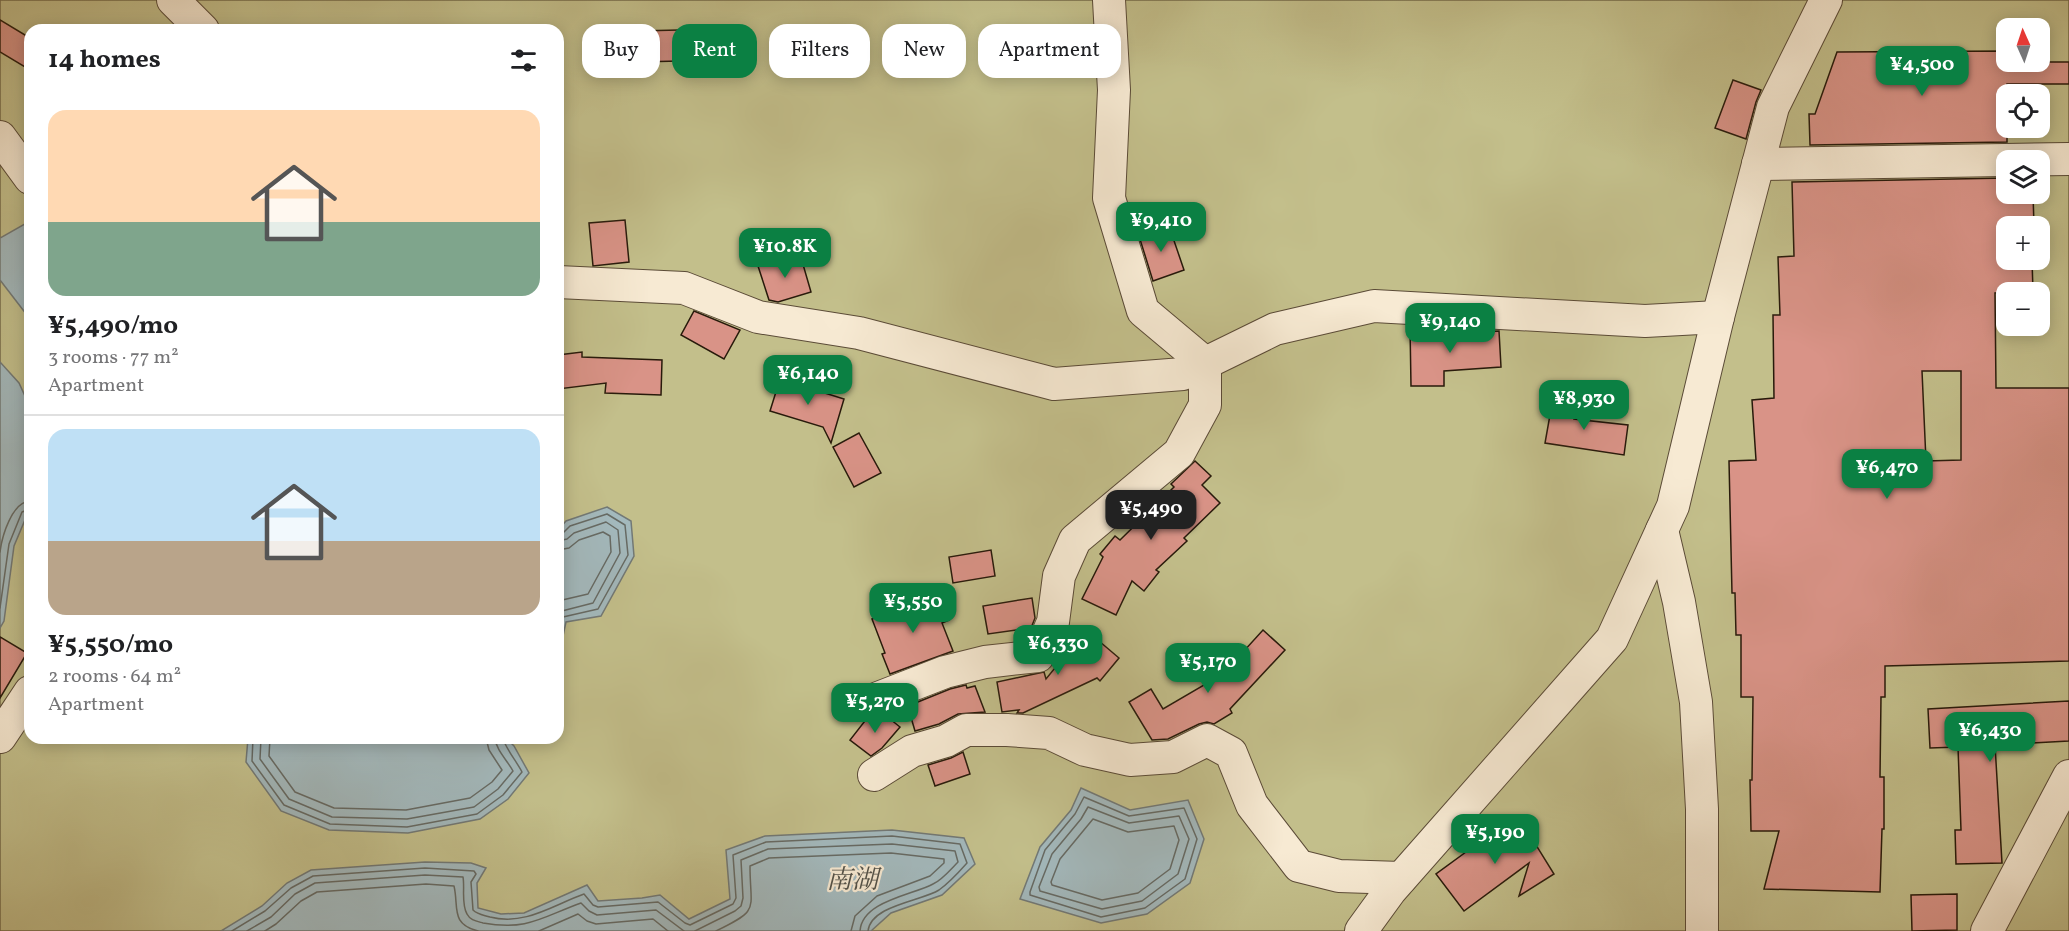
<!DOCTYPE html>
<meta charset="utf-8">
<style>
:root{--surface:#fff;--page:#f2f2f2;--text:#202124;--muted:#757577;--line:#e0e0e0;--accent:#0b8043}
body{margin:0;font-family:Vollkorn,"Noto Serif SC",serif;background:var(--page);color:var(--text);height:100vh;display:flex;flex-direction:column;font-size:22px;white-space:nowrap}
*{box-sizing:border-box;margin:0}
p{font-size:20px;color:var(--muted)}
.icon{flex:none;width:33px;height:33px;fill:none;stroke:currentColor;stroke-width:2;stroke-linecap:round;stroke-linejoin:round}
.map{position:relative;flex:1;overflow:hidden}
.sheet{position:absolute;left:24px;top:24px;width:540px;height:720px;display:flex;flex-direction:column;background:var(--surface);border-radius:18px;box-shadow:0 3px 15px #0003}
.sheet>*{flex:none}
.top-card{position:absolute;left:582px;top:24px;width:570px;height:54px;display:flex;gap:12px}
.needle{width:39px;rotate:357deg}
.tools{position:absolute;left:1996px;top:18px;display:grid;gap:12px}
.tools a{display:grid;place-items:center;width:54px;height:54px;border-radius:12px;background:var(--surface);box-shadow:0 3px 15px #0003;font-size:30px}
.price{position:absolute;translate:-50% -51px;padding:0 14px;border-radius:12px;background:var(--accent);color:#fff;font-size:20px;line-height:39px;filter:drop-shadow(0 2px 3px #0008)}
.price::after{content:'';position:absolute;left:50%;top:36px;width:18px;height:14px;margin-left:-9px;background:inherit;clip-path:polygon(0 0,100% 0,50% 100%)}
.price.selected{background:#222;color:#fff}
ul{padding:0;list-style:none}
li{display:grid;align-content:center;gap:12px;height:318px;padding:0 24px}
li+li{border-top:2px solid var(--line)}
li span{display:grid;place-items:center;height:186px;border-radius:18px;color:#555}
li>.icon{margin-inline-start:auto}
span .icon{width:108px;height:108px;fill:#fffc;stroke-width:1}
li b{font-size:26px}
h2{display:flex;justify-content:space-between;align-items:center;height:72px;padding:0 24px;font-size:26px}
.pill{padding:0 21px;border-radius:18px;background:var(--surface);box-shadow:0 3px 15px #0003;font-size:21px;line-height:54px}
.pill.selected{background:var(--accent);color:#fff}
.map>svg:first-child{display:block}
</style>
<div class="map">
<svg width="2069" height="931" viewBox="0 0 2069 931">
<rect width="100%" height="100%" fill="#f3debc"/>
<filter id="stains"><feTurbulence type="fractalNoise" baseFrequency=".00333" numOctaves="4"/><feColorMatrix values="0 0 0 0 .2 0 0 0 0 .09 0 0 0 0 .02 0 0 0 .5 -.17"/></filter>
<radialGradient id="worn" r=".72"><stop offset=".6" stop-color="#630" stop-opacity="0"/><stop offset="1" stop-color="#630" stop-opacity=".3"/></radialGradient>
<path fill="#c3bf8b" stroke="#766c4b" stroke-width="1.5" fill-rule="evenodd" d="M0 0H2069V931H0ZM2007 28H2040V62H2007ZM30 30H558V738H30ZM2007 94H2040V128H2007ZM2007 160H2040V194H2007ZM2007 226H2040V260H2007ZM2007 292H2040V326H2007Z"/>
<g fill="#a3b9bd" stroke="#727976" stroke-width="1.5">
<path d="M30 221V319L0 280V238Z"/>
<path d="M0 362 19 383 30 407V508L14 546 4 621 0 628Z"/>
<path d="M607 507 631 521 634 556 601 616 566 622 560 650 558 652V530L566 521Z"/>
<path d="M248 738H506L514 746 529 773 508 799 480 819 408 833 329 830 281 811 246 762Z"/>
<path d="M1081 788 1130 810 1188 800 1204 839 1190 883 1147 914 1101 923 1020 899 1040 847 1071 810Z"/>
<path d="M892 830 964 838 975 864 942 895 891 913 871 931H221L262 906 287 883 311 870 425 862 471 863 486 868 477 883 478 908 501 914 524 913 587 885 598 901 642 898 660 895 689 919 730 899 726 850 765 836Z"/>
</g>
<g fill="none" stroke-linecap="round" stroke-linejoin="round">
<g stroke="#666a64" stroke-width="1.5">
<path d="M558 534 564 532 570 526 607 514 625 525 628 555 598 609 563 617 560 621 558 631"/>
<path d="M558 541 567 539 574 533 606 522 618 530 620 553 593 603 558 612"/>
<path d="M558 550 569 548 579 540 603 532 610 536 611 552 588 594 558 601"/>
<path d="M0 552C2 536 12 502 30 501"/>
<path d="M0 608 9 544 22 512 30 509"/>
<path d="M253 738 252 761 284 805 330 824 407 827 477 814 503 795 522 772C517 762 504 746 503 738"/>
<path d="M261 738 260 759 289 799 332 817 407 819 474 807 498 789 513 771C507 760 496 750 495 738"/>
<path d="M270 738 269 756 295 792 334 808 406 810 470 798 492 782 502 770 489 750 486 738"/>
<path d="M1084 797 1129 816 1184 808 1197 839 1185 879 1145 908 1101 917 1030 895V892L1045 850 1075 814Z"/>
<path d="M1088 807 1129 823 1179 816 1189 839 1178 874 1142 901 1102 909 1040 891 1039 887 1052 854 1081 819Z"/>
<path d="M1093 819 1128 832 1174 826 1179 840 1170 869 1138 893 1102 900 1052 885 1051 882 1060 859Z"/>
<path d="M232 931 265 911 291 888 313 876 425 868 474 871 476 874 471 882 473 910C478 915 484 915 490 917 525 926 553 905 584 894L593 905 598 907 658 902 685 923 690 925 733 904 736 898 733 855 766 842 892 836 960 844 967 863C959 872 949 883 939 890 922 901 871 905 868 931"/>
<path d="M247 931 271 917 295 894 315 883 425 875 463 877C465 888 461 904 467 914 470 920 476 921 483 923 528 931 542 917 581 903L589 911 597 915 656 910 684 931"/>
<path d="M265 931 276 924 301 901 317 892 426 884 454 886C459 907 450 924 478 931"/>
<path d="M539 931 578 914 587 921 596 924 653 919 668 931"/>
<path d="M695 931 735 911 741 906 743 898 741 860 768 849 892 844 955 851 958 862C951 869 942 880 933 884 913 895 862 901 860 931"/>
<path d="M716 931C761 909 750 911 750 866L769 858 891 853 944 859V863L930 876 877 896 855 916 851 931"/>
</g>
</g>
<g fill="#d99387" stroke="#281a0b" stroke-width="1.5" fill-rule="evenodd">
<path d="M0 20 30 38V70L0 52Z"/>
<path d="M722 29V60L638 62 637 31Z"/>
<path d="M2007 51V62H2069V84H2007V142L1810 145 1809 114H1815L1837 52Z"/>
<path d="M1733 80 1761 90 1756 102 1746 139 1715 128Z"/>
<path d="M2007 178V194H2033L2034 226H2007V260H2032L2033 291 1995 293 1996 388H2069V661L1885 666V697H1881L1880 777H1884V829H1882L1880 892 1764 889 1779 831H1751L1750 780H1752L1753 697H1741V635H1736L1735 593H1732L1729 461 1756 460 1752 400 1774 398 1773 315H1780L1778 257 1794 256 1792 182ZM1922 371H1961V460L1926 461Z"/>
<path d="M625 220 629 262 593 266 589 223Z"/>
<path d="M1169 226 1184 270 1153 281 1139 236Z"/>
<path d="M800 254 811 292 778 302 769 300 758 266Z"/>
<path d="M694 311 740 330 724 359 681 335Z"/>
<path d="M1410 326 1444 328V334L1499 331 1501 367 1444 371V386H1411Z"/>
<path d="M582 352V357L662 360 661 395 605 393 606 383 558 389V355Z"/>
<path d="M780 379 844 399 831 443 823 427 770 411Z"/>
<path d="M1553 398 1577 403 1574 419 1628 425 1624 455 1545 443Z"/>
<path d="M859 433 881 473 854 487 833 447Z"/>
<path d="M1195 461 1211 476 1202 485 1220 503 1184 538 1187 541 1156 570 1159 572 1144 591 1132 581 1116 615 1082 599 1103 557 1100 554 1115 536 1120 540 1174 487 1171 484Z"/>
<path d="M991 550 995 576 953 583 949 557Z"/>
<path d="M938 593 949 620 942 623 953 651 890 674 882 654 885 653 872 619Z"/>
<path d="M1032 598 1035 618 1031 628 988 634 983 606Z"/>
<path d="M1086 630 1119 658 1100 681 1097 678 1023 713H1017L1019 710 1002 712 997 682 1044 672 1046 679Z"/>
<path d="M1263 630 1285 650 1230 709 1232 713 1214 724 1207 722 1199 724 1168 739 1152 740 1129 702 1151 689 1163 709 1223 674Z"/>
<path d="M0 637 27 653 0 698Z"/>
<path d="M966 685 967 688 975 686 985 712 958 714 939 724 915 731 910 714 907 718 903 708 950 689Z"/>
<path d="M2069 701V741L1995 745 2002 863 1956 864 1955 830H1961L1958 747 1930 748 1928 709Z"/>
<path d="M885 715 900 727 882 748 871 756 850 740 868 717H879Z"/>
<path d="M963 752 970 774 935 786 928 765 951 758Z"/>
<path d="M1518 816 1554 874 1519 896 1529 863 1464 911 1436 874 1481 841 1480 840Z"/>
<path d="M1957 894V930L1912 931 1911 895Z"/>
</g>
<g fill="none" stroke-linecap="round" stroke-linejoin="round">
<g stroke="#5b4b37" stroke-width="34">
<g id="minor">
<path d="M173 0 203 30"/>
<path d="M0 137 30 178"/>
<path d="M1758 164 2069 159"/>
<path d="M558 282 684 288 758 317 859 333 1054 384 1183 374 1275 329 1374 306 1645 321 1718 317"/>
<path d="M1662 530 1679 602 1696 702 1702 809V931"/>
<path d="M873 700 945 672 985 662 1038 656 1053 622 1059 576 1075 540 1179 453 1205 405V363L1143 311 1109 198 1114 90 1109 0"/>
<path d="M0 737 30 692"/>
<path d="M874 775 912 751 946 741 966 730H1007L1049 733 1085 750 1130 760 1173 757 1207 740 1231 753 1252 805 1299 866 1339 876 1401 878"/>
<path d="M1361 931 1390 891 1612 639 1673 506 1718 317 1773 107 1826 0"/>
<path d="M1987 931 2069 776"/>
</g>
</g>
<use href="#minor" stroke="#f7ead3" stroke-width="32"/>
</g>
<g text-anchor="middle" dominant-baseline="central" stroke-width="4.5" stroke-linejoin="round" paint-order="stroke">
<g font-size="26" font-style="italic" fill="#535249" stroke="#f7ead3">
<text x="852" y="881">南湖</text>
</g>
</g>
<rect width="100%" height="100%" filter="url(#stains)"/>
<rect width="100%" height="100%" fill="url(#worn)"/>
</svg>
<div class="tools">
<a><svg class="needle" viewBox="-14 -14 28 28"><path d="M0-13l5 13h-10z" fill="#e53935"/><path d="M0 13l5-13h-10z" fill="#757577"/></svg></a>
<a><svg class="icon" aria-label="locate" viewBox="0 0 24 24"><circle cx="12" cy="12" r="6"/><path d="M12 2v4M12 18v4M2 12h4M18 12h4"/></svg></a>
<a><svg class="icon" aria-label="layers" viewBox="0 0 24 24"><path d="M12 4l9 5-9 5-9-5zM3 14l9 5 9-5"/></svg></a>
<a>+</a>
<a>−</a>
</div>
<b class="price" style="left:1922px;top:97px">¥4,500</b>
<b class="price" style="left:1161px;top:253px">¥9,410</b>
<b class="price" style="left:785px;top:279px">¥10.8K</b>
<b class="price" style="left:1450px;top:354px">¥9,140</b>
<b class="price" style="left:808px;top:406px">¥6,140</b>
<b class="price" style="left:1584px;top:431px">¥8,930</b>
<b class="price" style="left:1887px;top:500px">¥6,470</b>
<b class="price selected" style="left:1151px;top:541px">¥5,490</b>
<b class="price" style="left:913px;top:634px">¥5,550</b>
<b class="price" style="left:1058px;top:676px">¥6,330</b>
<b class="price" style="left:1208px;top:694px">¥5,170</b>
<b class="price" style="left:875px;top:734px">¥5,270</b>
<b class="price" style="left:1990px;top:763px">¥6,430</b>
<b class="price" style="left:1495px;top:865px">¥5,190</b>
<div class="top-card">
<a class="pill">Buy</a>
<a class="pill selected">Rent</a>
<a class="pill">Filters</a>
<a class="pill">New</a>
<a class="pill">Apartment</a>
</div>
<section class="sheet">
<h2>14 homes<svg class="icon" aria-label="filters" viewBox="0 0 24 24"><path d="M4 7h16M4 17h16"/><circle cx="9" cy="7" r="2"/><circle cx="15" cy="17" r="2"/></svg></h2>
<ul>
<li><span style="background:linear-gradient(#ffd9b3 60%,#7fa58c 0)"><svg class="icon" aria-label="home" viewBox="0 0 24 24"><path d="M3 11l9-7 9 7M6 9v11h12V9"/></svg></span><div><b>¥5,490/mo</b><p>3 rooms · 77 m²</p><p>Apartment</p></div></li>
<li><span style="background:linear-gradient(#bfe0f5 60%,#b9a48a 0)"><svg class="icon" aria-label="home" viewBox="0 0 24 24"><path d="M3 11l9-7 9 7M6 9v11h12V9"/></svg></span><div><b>¥5,550/mo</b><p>2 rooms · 64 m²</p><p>Apartment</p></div></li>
</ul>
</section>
</div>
